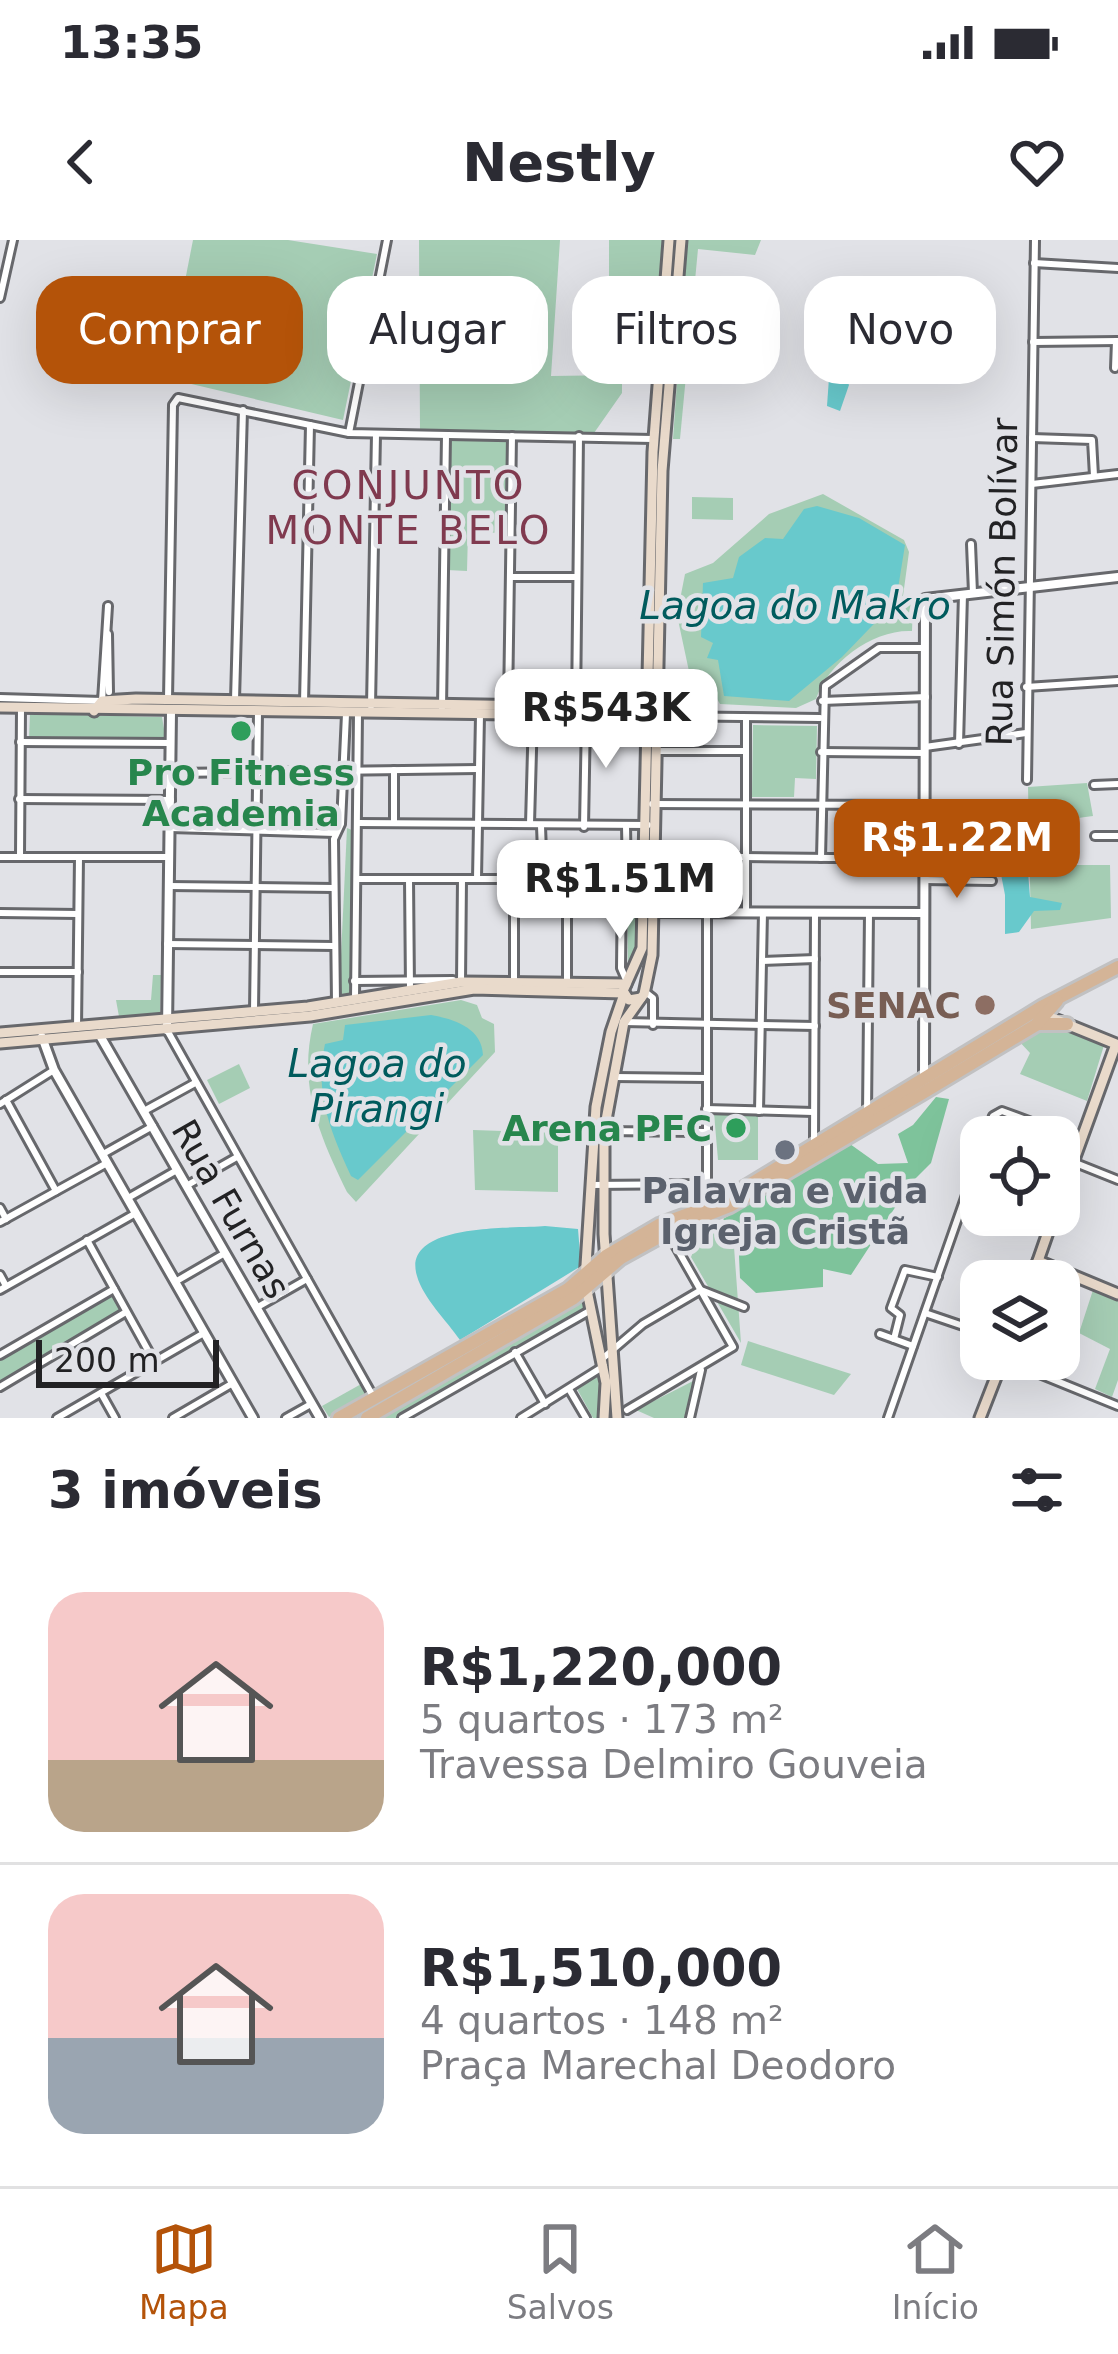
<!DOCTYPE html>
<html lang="pt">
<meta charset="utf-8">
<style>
:root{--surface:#fff;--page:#f7f7f7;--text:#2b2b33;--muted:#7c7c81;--line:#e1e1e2;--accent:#b45309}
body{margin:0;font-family:"DejaVu Sans",sans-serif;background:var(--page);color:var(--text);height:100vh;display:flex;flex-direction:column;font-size:45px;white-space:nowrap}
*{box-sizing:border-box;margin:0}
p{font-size:39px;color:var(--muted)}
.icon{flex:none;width:66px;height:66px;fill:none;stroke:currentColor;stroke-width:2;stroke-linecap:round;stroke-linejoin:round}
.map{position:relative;height:1178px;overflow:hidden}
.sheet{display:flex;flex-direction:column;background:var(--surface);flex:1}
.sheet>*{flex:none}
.hud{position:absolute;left:36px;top:36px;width:1047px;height:108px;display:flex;gap:24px}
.tools{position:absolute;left:960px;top:876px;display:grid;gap:24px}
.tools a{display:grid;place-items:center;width:120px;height:120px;border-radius:24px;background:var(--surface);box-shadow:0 12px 48px #0002;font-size:60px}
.scale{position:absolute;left:36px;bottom:30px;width:183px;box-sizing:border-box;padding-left:12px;border:6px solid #222224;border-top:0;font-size:33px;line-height:42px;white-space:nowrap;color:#222224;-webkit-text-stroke:9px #e1e2e7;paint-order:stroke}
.price{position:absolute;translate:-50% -102px;padding:0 27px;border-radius:24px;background:#fff;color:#222;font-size:39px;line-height:78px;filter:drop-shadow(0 3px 6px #0008)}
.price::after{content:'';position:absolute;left:50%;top:72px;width:36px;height:27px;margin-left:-18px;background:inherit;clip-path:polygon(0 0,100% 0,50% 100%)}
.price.current{background:var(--accent);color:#fff}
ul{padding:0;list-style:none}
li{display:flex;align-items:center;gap:36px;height:300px;padding:0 48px}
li+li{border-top:3px solid var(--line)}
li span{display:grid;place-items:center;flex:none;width:336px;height:240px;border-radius:36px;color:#555}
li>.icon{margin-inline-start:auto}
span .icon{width:144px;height:144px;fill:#fffc;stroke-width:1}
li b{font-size:51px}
h2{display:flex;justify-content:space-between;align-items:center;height:144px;padding:0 48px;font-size:51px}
.pill{padding:0 42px;border-radius:36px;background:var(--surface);box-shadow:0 12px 48px #0002;font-size:42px;line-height:108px}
.pill.current{background:var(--accent);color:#fff}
.status{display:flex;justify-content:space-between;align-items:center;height:84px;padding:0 60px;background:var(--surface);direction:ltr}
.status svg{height:33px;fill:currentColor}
header{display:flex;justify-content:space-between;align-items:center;height:156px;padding:0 48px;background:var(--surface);font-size:54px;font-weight:700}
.tabs{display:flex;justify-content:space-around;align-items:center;height:168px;border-top:3px solid var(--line);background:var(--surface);font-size:33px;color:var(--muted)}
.tabs a{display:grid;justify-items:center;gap:6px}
.tabs .current{color:var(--accent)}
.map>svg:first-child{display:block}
</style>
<div class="status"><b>13:35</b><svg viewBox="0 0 49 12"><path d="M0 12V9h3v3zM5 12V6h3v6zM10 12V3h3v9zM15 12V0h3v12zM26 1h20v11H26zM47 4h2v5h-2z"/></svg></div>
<header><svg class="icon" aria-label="back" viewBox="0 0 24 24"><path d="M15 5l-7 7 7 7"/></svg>Nestly<svg class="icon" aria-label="heart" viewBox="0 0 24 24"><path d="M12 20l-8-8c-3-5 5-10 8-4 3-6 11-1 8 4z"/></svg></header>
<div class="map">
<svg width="1118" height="1178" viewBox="0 0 1118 1178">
<rect width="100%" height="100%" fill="#e1e2e7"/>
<g fill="#a5cdb4">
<path d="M193 0H288L377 14 343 180 166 138Z"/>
<path d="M419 0H560L551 136 622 135V153L594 193 420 191Z"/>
<path d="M609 0H665L661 48H609Z"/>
<path d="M687 0H761L755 15 698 9 680 199H673Z"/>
<path d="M449 199 507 200 506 293 468 292 467 331 447 330Z"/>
<path d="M823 254 904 300 909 312 903 356 913 362 912 391C874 389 828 422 816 459L796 468 720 464 712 450 690 436 677 375 685 334 713 323 769 274Z"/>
<path d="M692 257 733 258V280L692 279Z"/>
<path d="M30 474 162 477 166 501 29 499Z"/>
<path d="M753 485 817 486 816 539 795 538 794 557H752Z"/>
<path d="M1087 543 1093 576 1078 578 1067 625H1110L1111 678 1031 689 1028 547Z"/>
<path d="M347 588 354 591 352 752 339 758Z"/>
<path d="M637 641 638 713 628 733 627 647Z"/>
<path d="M153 735H161L160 777 120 782 116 760H151Z"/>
<path d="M461 760 477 765 482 778 494 784 495 812 356 962 347 952C320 896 298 848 313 784Z"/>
<path d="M1038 787 1069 789 1105 802 1087 861 1020 834 1030 813 1017 799Z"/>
<path d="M239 824 250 848 219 864 207 840Z"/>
<path d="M714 873 758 874V920H718Z"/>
<path d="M473 890 558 893V952L475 950Z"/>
<path d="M719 982 733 993 741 1103 691 1017 694 1010 686 992Z"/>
<path d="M1093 1050 1118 1061V1140L1112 1157 1095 1149 1110 1109 1079 1093Z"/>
<path d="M113 1052 122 1070 0 1141V1119Z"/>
<path d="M585 1057 590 1065 585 1070 396 1178H371Z"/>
<path d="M748 1101 851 1134 834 1155 741 1125Z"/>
<path d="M603 1132 602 1178H593L576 1147Z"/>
<path d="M699 1138 689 1178H654L636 1170Z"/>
<path d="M363 1143 373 1156 329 1177 322 1166Z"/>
</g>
<path fill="#7ec39b" d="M936 857 949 859 931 923 911 943 851 1035 823 1029V1047L756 1053 740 1038 738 993 723 979 850 904 878 924 908 923 898 894 913 885Z"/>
<g fill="#68c9cc">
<path d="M836 121 849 145 840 171 827 166 830 124Z"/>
<path d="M817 266 859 278 905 305 896 361 842 417 789 461 724 456 718 420 707 418 713 403 701 397 703 343 733 338 739 317 765 298 783 299 804 269Z"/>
<path d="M1025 596 1030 657 1062 663 1060 670 1034 671 1019 692 1005 694V655L994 598Z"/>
<path d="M431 775C454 779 482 788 483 815L358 940 351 936C331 892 314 853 325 804L343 800 345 785Z"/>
<path d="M545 986 578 989 581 1026 460 1100C447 1081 423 1058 417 1036 400 981 518 989 545 986Z"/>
</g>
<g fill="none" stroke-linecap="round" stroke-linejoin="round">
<g stroke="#67686c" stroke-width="12">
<g id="minor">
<path d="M1034 23 1118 28"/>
<path d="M0 58 13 0"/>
<path d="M1033 102 1118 101"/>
<path d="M1115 128 1116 101"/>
<path d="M349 193 387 0"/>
<path d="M1032 198 1092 200 1094 236"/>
<path d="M1032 244 1118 234"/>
<path d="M971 304 973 353"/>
<path d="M510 337H577"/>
<path d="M108 394 109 452"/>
<path d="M1026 447 1118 441"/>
<path d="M0 458 102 461 108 366"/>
<path d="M168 459 173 165 178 158 349 193 653 199"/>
<path d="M235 460 243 170"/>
<path d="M822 461 926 457"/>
<path d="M304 463 310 185"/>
<path d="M371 466 376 194"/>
<path d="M508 466 512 196"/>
<path d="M442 468 446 195"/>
<path d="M576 469 579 196"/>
<path d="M656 476 820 478"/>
<path d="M20 502 171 503"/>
<path d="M959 504 963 354"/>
<path d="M925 507 1026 493"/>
<path d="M656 511H745"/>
<path d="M821 512 925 513"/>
<path d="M171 533 478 529"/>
<path d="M1027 540 1035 0"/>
<path d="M1094 545 1118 544"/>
<path d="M19 559 171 560"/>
<path d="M652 564 924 565"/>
<path d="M357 583 648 585"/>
<path d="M394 583V530"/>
<path d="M530 584 533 474"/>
<path d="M541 586 543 639"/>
<path d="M626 586 627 639"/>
<path d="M584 587 586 476"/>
<path d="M170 588 335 593"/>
<path d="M1095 596H1118"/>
<path d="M20 616 21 469"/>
<path d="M654 616 924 619"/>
<path d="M0 617H170"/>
<path d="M821 618 825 446 879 408H924"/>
<path d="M357 639H643"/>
<path d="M409 639 410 749"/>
<path d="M477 639 480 475"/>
<path d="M567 639V741"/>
<path d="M622 639 621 728 627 742"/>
<path d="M924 640 992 641"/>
<path d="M169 646 334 648"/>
<path d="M707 672V968"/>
<path d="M746 672V478"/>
<path d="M0 673 78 674"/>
<path d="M167 704 334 706"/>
<path d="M762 721 815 719"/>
<path d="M0 732H78"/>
<path d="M354 741 453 740"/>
<path d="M514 741V639"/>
<path d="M461 742 462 639"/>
<path d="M644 751 653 758V785"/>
<path d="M355 759 358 473"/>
<path d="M336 762 334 599 341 584 346 474"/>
<path d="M254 771 258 472"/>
<path d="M624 782 815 786"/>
<path d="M77 788 79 617"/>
<path d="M167 790 374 1158"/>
<path d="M614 837 706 838"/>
<path d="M6 860 56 951"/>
<path d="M0 864 54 830"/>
<path d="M706 869 813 872"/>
<path d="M144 871 195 843"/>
<path d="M759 871 763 672"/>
<path d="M867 873 869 673"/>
<path d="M601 891 705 892"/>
<path d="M986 897 993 876 1002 871 1080 900"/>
<path d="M814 903 815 673"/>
<path d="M103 914 153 886"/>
<path d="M1073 922 1118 940"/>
<path d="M591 945 707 944"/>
<path d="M186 946 237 917"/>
<path d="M128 958 177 930"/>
<path d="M0 968 6 979"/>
<path d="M0 982 107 923"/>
<path d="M87 1000 155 1123"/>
<path d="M0 1035 6 1046"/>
<path d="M175 1042 225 1013"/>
<path d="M0 1050 136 973"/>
<path d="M256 1068 307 1039"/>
<path d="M925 1073 981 1092"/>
<path d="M880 1094 913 1106"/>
<path d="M894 1099 900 1075 891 1068 905 1030 938 1037"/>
<path d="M515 1112 545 1164"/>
<path d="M0 1115 114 1049"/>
<path d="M602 1119 643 1084 701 1050 744 1067"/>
<path d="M1005 1120 1118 1166"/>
<path d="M0 1147 126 1072"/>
<path d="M569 1149 586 1178"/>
<path d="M101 1153 115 1178"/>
<path d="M627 1170 733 1107 671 998"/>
<path d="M57 1178 204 1093"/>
<path d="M173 1178 233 1143"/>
<path d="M286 1178 311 1164"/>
<path d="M402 1178 591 1070"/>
<path d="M521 1178 604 1126"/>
<path d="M690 1178 701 1130"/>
<path d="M888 1178 981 912"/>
</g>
</g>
<g stroke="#67686c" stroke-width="14">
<g id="tertiary">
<path d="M649 672 923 673"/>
<path d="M167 790 171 472"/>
<path d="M99 794 320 1178"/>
<path d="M42 797 54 830 253 1178"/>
<path d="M924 837 925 359 1118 337"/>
</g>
</g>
<g stroke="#67686c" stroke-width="15">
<g id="secondary">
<path d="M0 467 648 476"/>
<path d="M94 471 102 461 136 459 645 468"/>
<path d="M641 758 629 760 623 751 642 708 653 212 669 0"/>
<path d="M1042 774 1116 804 1059 961"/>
<path d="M0 793 308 767 461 742 626 744"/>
<path d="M0 803 310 776 474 749 624 753"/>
<path d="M1038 1021 1118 1054"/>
<path d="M1031 1041 1054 975"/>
<path d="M604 1178 606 1143 585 1041 596 867 611 792 624 754"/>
<path d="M617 1178 604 994V891L624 782 644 754 652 715 662 231 681 0"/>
<path d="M980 1178 1003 1119"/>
</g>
</g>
<g stroke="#c1c1c2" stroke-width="18">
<g id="primary">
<path d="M1037 784H1067"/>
<path d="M339 1178 568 1049 606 1016 659 985 721 962 1043 766 1118 727"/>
<path d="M367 1178 574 1058 621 1018 679 986 730 966 921 854 1036 785 1057 761"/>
</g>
</g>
<use href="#minor" stroke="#fff" stroke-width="6"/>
<use href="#tertiary" stroke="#fff" stroke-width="8"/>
<use href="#secondary" stroke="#e9dacb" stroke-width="9"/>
<use href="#primary" stroke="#d4b497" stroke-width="12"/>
</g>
<g fill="#2e9e5b" stroke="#e1e2e7" stroke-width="4.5">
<circle cx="241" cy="491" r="12"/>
<circle cx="736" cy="888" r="12"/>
</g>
<circle fill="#8d6e63" stroke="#e1e2e7" stroke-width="4.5" cx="985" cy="765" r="12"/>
<circle fill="#6b7280" stroke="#e1e2e7" stroke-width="4.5" cx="785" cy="910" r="12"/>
<g text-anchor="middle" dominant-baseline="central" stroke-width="9" stroke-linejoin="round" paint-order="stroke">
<g font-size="36" fill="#222224" stroke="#e1e2e7">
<text transform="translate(1002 342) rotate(-89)">Rua Simón Bolívar</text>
<text transform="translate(231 969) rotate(60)">Rua Furnas</text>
</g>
<g font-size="36" font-weight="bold" fill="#27864d" stroke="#e1e2e7">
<text x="241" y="532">Pro Fitness<tspan x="241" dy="41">Academia</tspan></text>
<text x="712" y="888" text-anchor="end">Arena PFC</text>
</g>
<g font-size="36" font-weight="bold" fill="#785e54" stroke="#e1e2e7" text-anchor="end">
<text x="961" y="765">SENAC</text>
</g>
<g font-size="36" font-weight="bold" fill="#5b616d" stroke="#e1e2e7">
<text x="785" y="950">Palavra e vida<tspan x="785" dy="41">Igreja Cristã</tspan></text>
</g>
<g font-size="39" letter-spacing="3" fill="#803a4f" stroke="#e1e2e7">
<text x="409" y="245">CONJUNTO<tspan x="409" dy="45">MONTE BELO</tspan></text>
</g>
<g font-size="39" font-style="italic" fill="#005b5d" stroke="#e1e2e7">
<text x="795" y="365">Lagoa do Makro</text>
<text x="377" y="823">Lagoa do<tspan x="377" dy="45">Pirangi</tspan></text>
</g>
</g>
</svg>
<div class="tools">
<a><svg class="icon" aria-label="locate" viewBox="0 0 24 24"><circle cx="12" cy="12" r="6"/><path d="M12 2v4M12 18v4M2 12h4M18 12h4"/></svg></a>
<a><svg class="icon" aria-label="layers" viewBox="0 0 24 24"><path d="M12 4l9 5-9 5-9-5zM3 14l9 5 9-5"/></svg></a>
</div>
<div class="scale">200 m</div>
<b class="price" style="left:606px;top:531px">R$543K</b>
<b class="price current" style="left:957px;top:661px">R$1.22M</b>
<b class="price" style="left:620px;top:702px">R$1.51M</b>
<div class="hud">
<a class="pill current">Comprar</a>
<a class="pill">Alugar</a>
<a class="pill">Filtros</a>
<a class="pill">Novo</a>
</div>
</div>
<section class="sheet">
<h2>3 imóveis<svg class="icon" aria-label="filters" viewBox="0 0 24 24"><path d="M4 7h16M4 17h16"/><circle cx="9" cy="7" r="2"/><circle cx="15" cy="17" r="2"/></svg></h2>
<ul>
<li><span style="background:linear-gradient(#f6c9c9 70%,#b9a48a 0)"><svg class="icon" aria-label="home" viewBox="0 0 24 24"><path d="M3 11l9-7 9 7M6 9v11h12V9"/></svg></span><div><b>R$1,220,000</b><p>5 quartos · 173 m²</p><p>Travessa Delmiro Gouveia</p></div></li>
<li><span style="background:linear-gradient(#f6c9c9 60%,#9aa5b1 0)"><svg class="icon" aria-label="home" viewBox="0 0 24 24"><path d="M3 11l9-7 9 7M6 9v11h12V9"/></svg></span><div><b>R$1,510,000</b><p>4 quartos · 148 m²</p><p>Praça Marechal Deodoro</p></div></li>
</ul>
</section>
<nav class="tabs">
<a class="current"><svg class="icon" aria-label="map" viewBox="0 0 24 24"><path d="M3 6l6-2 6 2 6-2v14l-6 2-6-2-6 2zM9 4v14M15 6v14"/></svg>Mapa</a>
<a><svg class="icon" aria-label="saved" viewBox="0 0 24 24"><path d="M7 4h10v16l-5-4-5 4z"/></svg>Salvos</a>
<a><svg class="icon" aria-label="home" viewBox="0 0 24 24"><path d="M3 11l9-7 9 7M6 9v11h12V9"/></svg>Início</a>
</nav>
